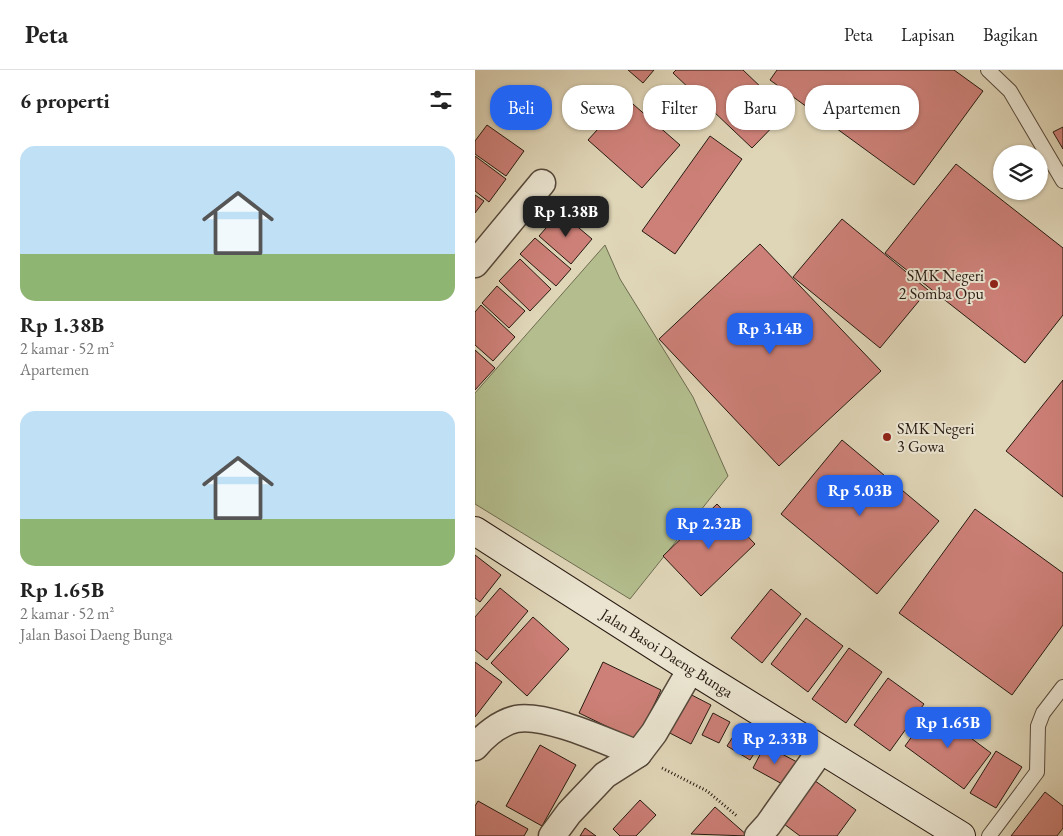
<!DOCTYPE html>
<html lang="id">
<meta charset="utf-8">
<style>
:root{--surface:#fff;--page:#f6f6f6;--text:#222;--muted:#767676;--line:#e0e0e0;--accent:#2563eb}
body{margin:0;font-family:"EB Garamond",serif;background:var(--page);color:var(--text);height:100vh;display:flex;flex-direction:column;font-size:19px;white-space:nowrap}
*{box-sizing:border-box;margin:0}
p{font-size:16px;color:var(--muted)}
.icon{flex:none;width:28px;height:28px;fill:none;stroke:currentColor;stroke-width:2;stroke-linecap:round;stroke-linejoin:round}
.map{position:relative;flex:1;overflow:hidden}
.sheet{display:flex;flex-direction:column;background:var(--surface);width:475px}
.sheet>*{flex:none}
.hud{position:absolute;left:15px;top:15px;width:475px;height:45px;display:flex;gap:10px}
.controls{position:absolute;left:518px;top:75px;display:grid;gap:10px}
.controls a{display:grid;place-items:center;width:55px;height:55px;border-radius:50%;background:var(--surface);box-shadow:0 1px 4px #0004;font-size:25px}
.price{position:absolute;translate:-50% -42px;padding:0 11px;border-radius:10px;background:var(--accent);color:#fff;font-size:16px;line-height:32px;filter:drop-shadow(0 1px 2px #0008)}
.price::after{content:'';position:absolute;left:50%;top:30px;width:15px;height:11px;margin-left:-8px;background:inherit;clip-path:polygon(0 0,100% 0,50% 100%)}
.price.on{background:#222;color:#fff}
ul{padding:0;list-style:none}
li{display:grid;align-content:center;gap:10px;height:265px;padding:0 20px}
li span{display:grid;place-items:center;height:155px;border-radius:15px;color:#555}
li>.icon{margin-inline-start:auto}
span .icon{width:90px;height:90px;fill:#fffc;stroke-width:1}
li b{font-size:21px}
h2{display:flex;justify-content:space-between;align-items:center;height:60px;padding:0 20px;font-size:21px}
.pill{padding:0 18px;border-radius:20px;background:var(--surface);box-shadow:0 1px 4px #0004;font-size:18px;line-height:45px}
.pill.on{background:var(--accent);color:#fff}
header{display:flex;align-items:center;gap:30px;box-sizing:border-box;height:70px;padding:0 25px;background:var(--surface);border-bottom:1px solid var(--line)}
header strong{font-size:24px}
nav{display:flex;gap:28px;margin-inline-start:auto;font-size:18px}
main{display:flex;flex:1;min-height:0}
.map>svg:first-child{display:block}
</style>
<header>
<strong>Peta</strong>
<nav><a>Peta</a><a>Lapisan</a><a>Bagikan</a></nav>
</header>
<main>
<section class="sheet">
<h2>6 properti<svg class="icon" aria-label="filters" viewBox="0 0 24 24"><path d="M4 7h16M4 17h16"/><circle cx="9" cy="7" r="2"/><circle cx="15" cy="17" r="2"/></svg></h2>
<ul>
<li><span style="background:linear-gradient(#bfe0f5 70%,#8fb573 0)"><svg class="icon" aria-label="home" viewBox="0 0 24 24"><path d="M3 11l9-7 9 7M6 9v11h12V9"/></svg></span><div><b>Rp 1.38B</b><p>2 kamar · 52 m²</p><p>Apartemen</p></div></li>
<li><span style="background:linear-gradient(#bfe0f5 70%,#8fb573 0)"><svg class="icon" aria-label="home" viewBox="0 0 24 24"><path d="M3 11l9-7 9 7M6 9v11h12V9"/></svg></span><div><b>Rp 1.65B</b><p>2 kamar · 52 m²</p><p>Jalan Basoi Daeng Bunga</p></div></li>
</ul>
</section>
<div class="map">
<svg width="588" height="766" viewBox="0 0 588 766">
<rect width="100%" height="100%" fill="#dfd5b7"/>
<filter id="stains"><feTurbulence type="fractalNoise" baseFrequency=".004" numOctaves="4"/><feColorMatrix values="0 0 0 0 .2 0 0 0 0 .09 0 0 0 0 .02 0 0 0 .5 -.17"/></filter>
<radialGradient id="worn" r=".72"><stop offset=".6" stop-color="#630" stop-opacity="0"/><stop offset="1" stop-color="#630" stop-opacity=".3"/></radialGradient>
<path fill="#b3bd8d" stroke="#6e6c50" d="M130 175 145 209 218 327 253 406 155 529 0 434V323Z"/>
<g fill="#cd8078" stroke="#281a12">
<path d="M153 0H179L168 13Z"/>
<path d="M201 0H268L312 42 277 78 198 3Z"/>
<path d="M302 0H479L508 21 439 115 295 10Z"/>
<path d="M151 28 205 75 167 118 113 70Z"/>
<path d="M12 55 49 81 31 106 0 84V71Z"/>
<path d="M588 57V79L578 62Z"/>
<path d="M235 66 267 89 200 184 167 161Z"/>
<path d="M0 86 31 109 14 132 0 121Z"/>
<path d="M481 94 588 178V245L550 293 410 183Z"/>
<path d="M0 125 9 131 0 143Z"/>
<path d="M85 142 117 169 96 194 64 166Z"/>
<path d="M367 149 453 220 405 278 318 207Z"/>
<path d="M60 168 96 199 81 216 45 184Z"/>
<path d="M285 174 406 301 304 396 184 269Z"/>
<path d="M45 189 76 219 55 241 24 211Z"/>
<path d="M22 216 50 241 34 258 7 233Z"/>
<path d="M6 235 40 267 18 291 0 275V242Z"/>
<path d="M0 280 20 298 0 320Z"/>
<path d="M588 310V427L531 381Z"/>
<path d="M367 370 464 451 402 524 306 444Z"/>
<path d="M242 434 280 474 226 526 188 486Z"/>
<path d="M500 439 588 503V555L537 625 424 543Z"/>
<path d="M0 485 26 505 5 532 0 528Z"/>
<path d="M25 518 53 541 12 590 0 580V547Z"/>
<path d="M296 519 326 544 287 593 256 568Z"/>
<path d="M58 547 94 579 52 626 16 593Z"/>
<path d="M331 548 368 576 333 622 296 594Z"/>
<path d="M374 578 407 602 371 653 337 629Z"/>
<path d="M0 592 27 612 0 647Z"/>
<path d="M128 592 186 620 162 671 104 643Z"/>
<path d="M413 608 449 634 415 681 379 655Z"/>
<path d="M209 621 236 635 216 674 189 660Z"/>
<path d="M457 639 516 683 489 719 430 676Z"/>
<path d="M238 643 255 652 244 673 227 665Z"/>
<path d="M266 654 289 668 275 690 252 676Z"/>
<path d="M65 675 101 695 67 756 31 736Z"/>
<path d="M290 675 322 692 309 715 278 698Z"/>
<path d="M521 681 547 697 521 738 495 723Z"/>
<path d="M336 708 381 740 362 766H325L305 751Z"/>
<path d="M570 722 588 736V758L582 766H536Z"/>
<path d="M165 730 181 745 161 766H145L138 759Z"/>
<path d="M3 731 53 759 49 766H0V736Z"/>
<path d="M240 737 273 766 216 764Z"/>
<path d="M110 758 121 766H105Z"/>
</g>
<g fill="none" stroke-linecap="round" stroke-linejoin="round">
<g stroke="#56493b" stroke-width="16">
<g id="lane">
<path d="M513 0 535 21 588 111"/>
<path d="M514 766 562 702 563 656 568 643 588 617"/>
</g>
</g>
<g stroke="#56493b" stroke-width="29">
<g id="street">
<path d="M0 194 67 113"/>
<path d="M0 677C10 665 25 653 41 649 71 643 134 673 163 684"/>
<path d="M77 766 94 743 130 705 163 684 179 663 216 599"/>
<path d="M283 766 293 755 346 680"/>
</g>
</g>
<g stroke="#281a12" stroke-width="30">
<path id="secondary" d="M0 461 216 599 486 766"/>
</g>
<path stroke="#281a12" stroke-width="3" stroke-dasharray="1 2.5" stroke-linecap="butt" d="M187 698 232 721 263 747"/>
<use href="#lane" stroke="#eae4d0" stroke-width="14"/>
<use href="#street" stroke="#eae4d0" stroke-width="26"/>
<use href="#secondary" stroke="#eae4d0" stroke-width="28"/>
</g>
<g fill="#8f2418" stroke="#eae4d0" stroke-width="2">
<circle cx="519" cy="214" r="5"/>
<circle cx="412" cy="367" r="5"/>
</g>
<g text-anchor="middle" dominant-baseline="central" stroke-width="4" stroke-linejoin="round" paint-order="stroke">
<g font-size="16" fill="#281a12" stroke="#eae4d0" text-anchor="end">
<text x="509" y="205">SMK Negeri<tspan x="509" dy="18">2 Somba Opu</tspan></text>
<text x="422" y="358" text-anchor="start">SMK Negeri<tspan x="422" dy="18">3 Gowa</tspan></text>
</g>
<g font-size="16" fill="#281a12" stroke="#eae4d0">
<text transform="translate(192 583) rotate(32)">Jalan Basoi Daeng Bunga</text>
</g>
</g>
<rect width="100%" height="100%" filter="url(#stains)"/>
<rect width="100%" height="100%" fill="url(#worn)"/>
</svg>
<div class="controls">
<a><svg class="icon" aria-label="layers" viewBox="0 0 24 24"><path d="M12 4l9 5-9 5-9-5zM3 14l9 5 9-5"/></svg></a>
</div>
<b class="price on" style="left:91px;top:168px">Rp 1.38B</b>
<b class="price" style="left:295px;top:285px">Rp 3.14B</b>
<b class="price" style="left:385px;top:447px">Rp 5.03B</b>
<b class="price" style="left:234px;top:480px">Rp 2.32B</b>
<b class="price" style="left:473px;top:679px">Rp 1.65B</b>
<b class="price" style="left:300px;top:695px">Rp 2.33B</b>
<div class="hud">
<a class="pill on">Beli</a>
<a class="pill">Sewa</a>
<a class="pill">Filter</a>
<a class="pill">Baru</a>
<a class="pill">Apartemen</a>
</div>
</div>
</main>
